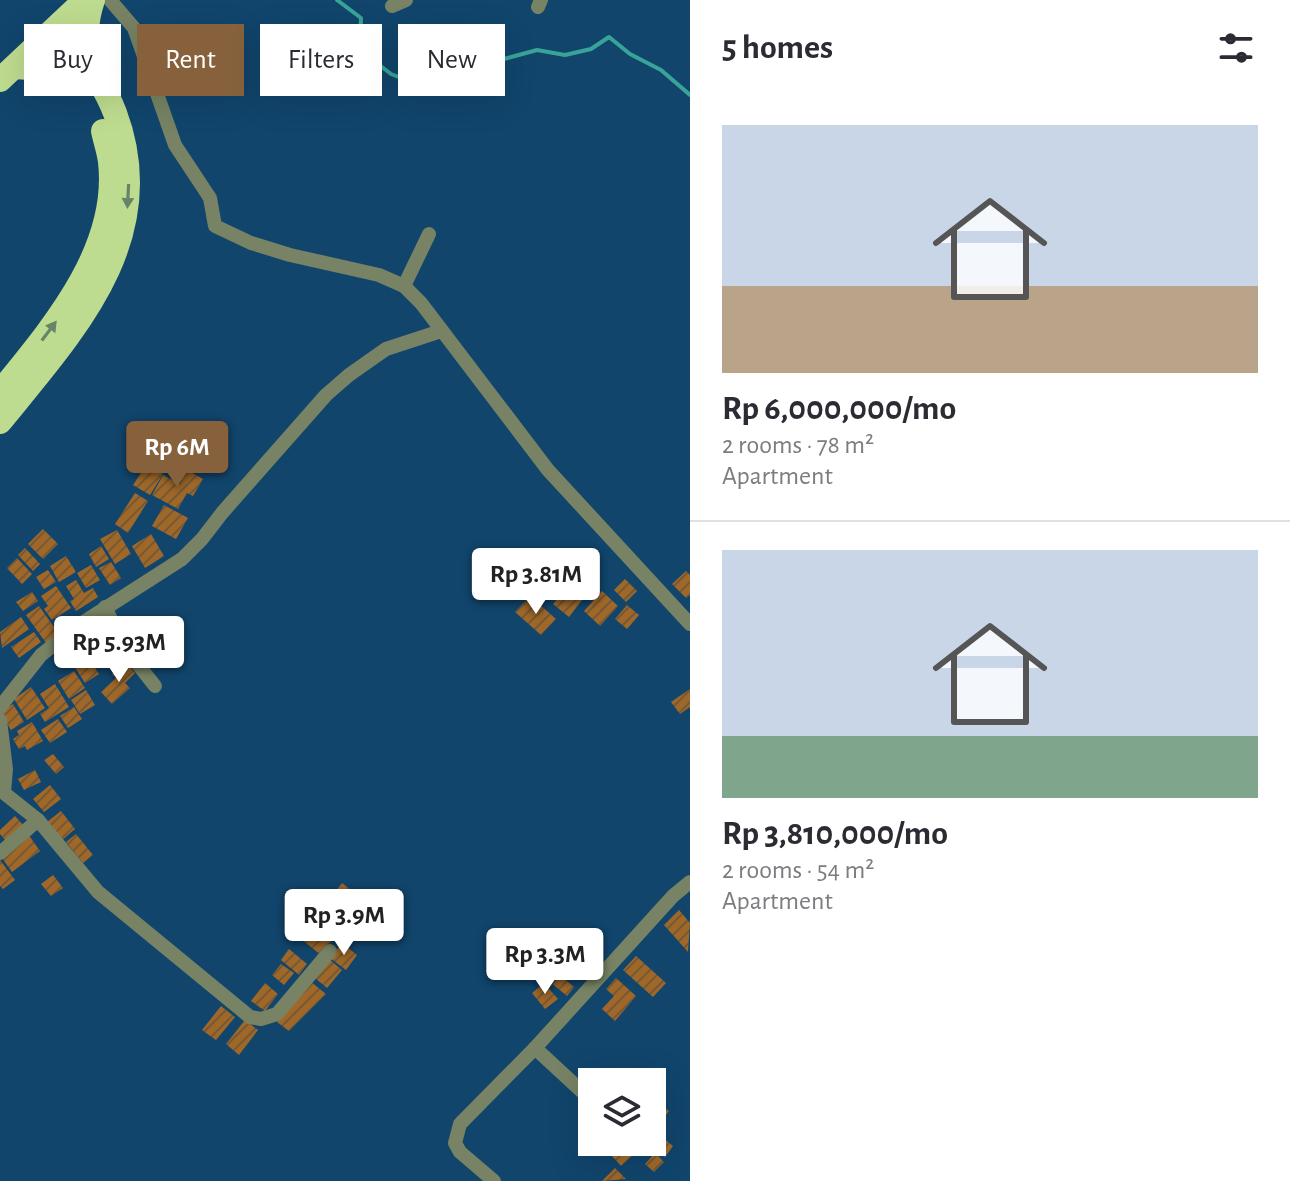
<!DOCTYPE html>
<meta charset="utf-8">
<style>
:root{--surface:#fff;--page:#f7f7f7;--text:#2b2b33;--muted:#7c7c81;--line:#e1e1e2;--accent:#86613c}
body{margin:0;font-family:"Alegreya Sans",sans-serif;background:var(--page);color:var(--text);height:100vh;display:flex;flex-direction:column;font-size:30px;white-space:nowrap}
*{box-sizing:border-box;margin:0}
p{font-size:26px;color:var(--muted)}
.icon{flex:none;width:44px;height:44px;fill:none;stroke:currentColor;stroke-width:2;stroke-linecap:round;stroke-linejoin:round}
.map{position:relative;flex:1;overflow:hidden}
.sheet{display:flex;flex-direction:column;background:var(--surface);width:600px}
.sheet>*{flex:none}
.top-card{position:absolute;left:24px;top:24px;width:546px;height:72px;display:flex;gap:16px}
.tools{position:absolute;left:578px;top:1068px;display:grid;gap:16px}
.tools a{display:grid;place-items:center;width:88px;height:88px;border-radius:0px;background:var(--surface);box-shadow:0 8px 32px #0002;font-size:40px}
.price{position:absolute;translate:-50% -68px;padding:0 18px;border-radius:8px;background:#fff;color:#222;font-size:26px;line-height:52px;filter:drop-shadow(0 2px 4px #0008)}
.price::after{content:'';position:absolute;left:50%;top:48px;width:24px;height:18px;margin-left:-12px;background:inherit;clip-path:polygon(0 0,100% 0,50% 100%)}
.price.selected{background:var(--accent);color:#fff}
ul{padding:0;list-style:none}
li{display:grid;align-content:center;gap:16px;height:424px;padding:0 32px}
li+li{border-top:2px solid var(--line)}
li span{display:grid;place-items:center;height:248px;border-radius:0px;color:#555}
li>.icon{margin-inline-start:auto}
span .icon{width:144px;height:144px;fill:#fffc;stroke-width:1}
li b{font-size:34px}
h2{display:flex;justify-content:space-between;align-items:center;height:96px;padding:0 32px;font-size:34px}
.pill{padding:0 28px;border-radius:0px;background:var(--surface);box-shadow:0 8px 32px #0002;font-size:28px;line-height:72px}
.pill.selected{background:var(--accent);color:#fff}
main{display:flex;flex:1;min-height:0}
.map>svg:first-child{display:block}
</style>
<main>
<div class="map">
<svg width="690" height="1181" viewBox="0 0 690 1181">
<defs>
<pattern id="building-hatch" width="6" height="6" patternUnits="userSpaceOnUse" patternTransform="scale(2)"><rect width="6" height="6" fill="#a06828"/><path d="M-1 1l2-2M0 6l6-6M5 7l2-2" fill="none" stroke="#765835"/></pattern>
</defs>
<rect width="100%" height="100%" fill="#11456c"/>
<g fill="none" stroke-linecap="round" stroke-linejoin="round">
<path stroke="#38a499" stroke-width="4" d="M337 0 361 18 360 50 391 74 431 90 467 69 537 50 565 55 591 49 609 37 630 54 661 70 690 95"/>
</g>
<g fill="url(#building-hatch)">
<path d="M147 464 163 474 150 495 133 485Z"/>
<path d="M187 470 203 479 193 496 187 493 178 509 152 495 163 475 180 484Z"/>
<path d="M135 493 148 501 128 533 115 524Z"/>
<path d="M164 505 188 518 176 539 152 526Z"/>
<path d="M43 529 58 544 43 559 28 544Z"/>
<path d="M117 530 131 554 115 564 100 539Z"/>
<path d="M151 534 164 556 145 568 132 546Z"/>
<path d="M101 546 109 559 96 567 89 554Z"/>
<path d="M25 548 40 564 33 571 18 555Z"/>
<path d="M66 556 76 572 59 582 50 566Z"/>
<path d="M17 558 32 574 22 584 7 568Z"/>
<path d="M111 562 121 578 110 585 99 568Z"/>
<path d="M91 565 100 580 86 588 77 573Z"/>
<path d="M581 568 597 582 584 596 568 582Z"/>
<path d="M48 570 56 582 44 589 36 577Z"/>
<path d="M686 571 690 575V595L686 598 672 584Z"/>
<path d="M625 579 637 591 626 602 614 590Z"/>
<path d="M76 580 84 593 93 588 98 597 76 611 70 601 74 599 66 586Z"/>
<path d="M56 586 71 608 52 620 44 609 48 606 41 596Z"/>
<path d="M566 588 582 600 569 617 553 604Z"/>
<path d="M602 591 618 606 600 626 584 611Z"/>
<path d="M32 592 38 601 23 611 16 602Z"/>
<path d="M530 596 556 619 541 635 515 612Z"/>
<path d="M627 605 639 615 627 629 615 619Z"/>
<path d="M39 606 59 634 46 643 26 615Z"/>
<path d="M21 617 29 629 2 648 0 632Z"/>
<path d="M34 632 41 642 19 658 11 647Z"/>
<path d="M81 646 99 674 85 683 67 655Z"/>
<path d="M125 662 135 673 125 683 130 688 112 704 101 692 116 678 112 674Z"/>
<path d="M74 671 85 688 69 699 58 681Z"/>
<path d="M55 684 69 707 45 722 40 714 49 708 40 694Z"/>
<path d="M31 687 45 708 27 720 14 699Z"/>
<path d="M690 689V707L680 714 671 702Z"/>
<path d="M86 690 95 705 80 714 71 700Z"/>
<path d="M13 704 24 722 11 730 0 712Z"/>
<path d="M74 707 82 719 68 728 60 716Z"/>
<path d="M58 719 67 732 50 743 41 730Z"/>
<path d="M32 722 43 741 27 750 25 746 19 749 13 739 19 735 17 731Z"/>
<path d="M53 754 64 767 56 774 44 760Z"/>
<path d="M35 770 41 782 24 790 18 779Z"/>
<path d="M50 785 61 799 44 812 33 799Z"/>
<path d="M61 811 75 829 61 841 47 822Z"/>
<path d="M15 816 24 826 6 841 0 834V830Z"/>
<path d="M28 834 40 851 12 872 2 858Z"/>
<path d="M76 834 93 855 83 863 66 842Z"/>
<path d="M0 860 15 880 3 889 0 886Z"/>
<path d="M53 875 63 888 51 896 41 884Z"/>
<path d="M342 883 360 897 347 914 329 900Z"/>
<path d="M331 907 345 918 337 929 323 918Z"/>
<path d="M679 910 690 923 688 952 664 925Z"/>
<path d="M316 920 335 936 321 955 301 939Z"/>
<path d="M586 940 598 953 590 961 595 966 588 972 571 954Z"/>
<path d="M342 943 357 955 346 970 330 958Z"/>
<path d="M289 949 307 964 299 975 281 960Z"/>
<path d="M636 956 666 983 653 997 623 970Z"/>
<path d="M330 960 342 970 327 988 315 978Z"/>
<path d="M281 964 294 973 284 985 272 975Z"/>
<path d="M557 973 574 987 567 996 550 982Z"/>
<path d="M616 978 636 996 615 1021 602 1009 614 996 606 989Z"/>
<path d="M310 981 326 994 289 1031 277 1022Z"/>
<path d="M265 983 278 994 265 1011 251 1001Z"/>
<path d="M544 983 558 999 545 1009 532 993Z"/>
<path d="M221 1006 235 1017 216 1040 202 1030Z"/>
<path d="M245 1020 258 1030 239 1055 226 1044Z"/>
<path d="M657 1102 669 1111 658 1125 652 1120V1108Z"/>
<path d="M663 1138 673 1146 665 1157 655 1149Z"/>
<path d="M624 1144 634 1154 621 1166 612 1156Z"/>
<path d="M655 1153 664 1162 654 1172 645 1164Z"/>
<path d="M615 1168 626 1179 602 1181Z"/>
</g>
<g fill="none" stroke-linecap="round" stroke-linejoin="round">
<g stroke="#778364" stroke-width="14">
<path d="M110 0 134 28 175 145 210 198 215 226 251 243 290 255 379 275 404 286 421 303 548 470 690 624"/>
<path d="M392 6 406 0"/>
<path d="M538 7 541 0"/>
<path d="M404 286 429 234"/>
<path d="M105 607 125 648 155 686"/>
<path d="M0 707 41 655 76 627 182 559 202 539 222 513 326 395 349 375 386 349 441 331"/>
<path d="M0 720 6 769 4 793 38 820 0 853"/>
<path d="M38 820 98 892 250 1017 261 1019 277 1014 330 951"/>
<path d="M535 1048 588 1097"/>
<path d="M494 1181 460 1152 455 1143 460 1124 535 1048 673 896 690 882"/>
</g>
<g stroke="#bedc8f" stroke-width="24">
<path d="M91 64C86 40 85 23 93 0"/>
<path d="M15 67 59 70 83 83"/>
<path d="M0 80 85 0"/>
<path d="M0 392C52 328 120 250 110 162 109 152 105 141 103 131"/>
<path d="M0 422C74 331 162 238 115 113 103 81 79 52 60 24"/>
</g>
</g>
<defs><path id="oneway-solid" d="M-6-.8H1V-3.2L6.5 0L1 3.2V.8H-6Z" transform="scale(2)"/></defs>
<g fill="#668468">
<use href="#oneway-solid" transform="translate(128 196) rotate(93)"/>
<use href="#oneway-solid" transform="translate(49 331) rotate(-53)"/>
</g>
</svg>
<div class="tools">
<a><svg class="icon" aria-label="layers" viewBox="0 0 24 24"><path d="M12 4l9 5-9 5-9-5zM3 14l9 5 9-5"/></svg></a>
</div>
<b class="price selected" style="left:177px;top:489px">Rp 6M</b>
<b class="price" style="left:536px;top:616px">Rp 3.81M</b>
<b class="price" style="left:119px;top:684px">Rp 5.93M</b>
<b class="price" style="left:344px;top:957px">Rp 3.9M</b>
<b class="price" style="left:545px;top:996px">Rp 3.3M</b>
<div class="top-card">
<a class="pill">Buy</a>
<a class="pill selected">Rent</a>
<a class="pill">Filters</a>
<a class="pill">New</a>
</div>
</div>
<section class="sheet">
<h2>5 homes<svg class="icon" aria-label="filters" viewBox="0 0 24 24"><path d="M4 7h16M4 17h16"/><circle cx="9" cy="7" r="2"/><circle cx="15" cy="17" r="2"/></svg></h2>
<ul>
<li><span style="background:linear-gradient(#c9d6e8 65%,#b9a48a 0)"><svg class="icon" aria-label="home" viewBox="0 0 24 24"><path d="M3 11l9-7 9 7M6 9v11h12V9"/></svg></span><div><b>Rp 6,000,000/mo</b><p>2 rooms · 78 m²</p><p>Apartment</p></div></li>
<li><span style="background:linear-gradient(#c9d6e8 75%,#7fa58c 0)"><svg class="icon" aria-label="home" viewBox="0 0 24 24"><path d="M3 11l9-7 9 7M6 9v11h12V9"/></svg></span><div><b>Rp 3,810,000/mo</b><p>2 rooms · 54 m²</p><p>Apartment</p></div></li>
</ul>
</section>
</main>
